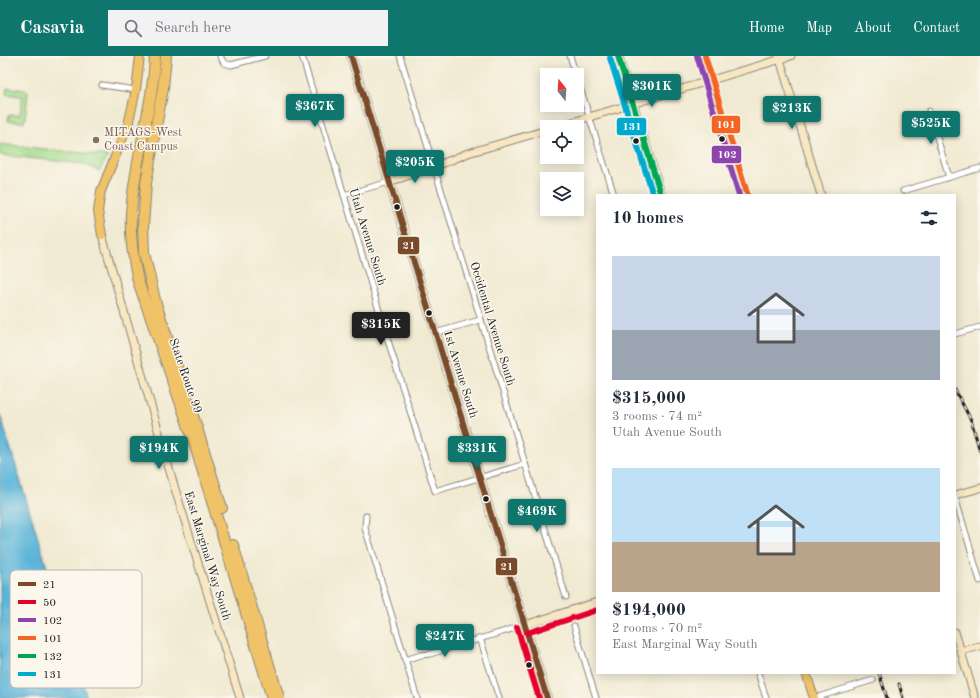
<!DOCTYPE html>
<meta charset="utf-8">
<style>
:root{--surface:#fff;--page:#f2f2f3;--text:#1f2937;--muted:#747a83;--accent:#0f766e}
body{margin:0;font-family:"Old Standard TT",serif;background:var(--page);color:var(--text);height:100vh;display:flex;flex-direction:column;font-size:15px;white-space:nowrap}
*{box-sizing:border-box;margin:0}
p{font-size:13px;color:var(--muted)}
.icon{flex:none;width:22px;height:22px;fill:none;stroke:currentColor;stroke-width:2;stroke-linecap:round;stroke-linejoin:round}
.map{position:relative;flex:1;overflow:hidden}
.panel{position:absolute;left:596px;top:138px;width:360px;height:480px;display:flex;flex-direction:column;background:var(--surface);border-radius:0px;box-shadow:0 2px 10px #0003}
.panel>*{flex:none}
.needle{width:26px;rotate:343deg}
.buttons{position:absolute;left:540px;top:12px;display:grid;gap:8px}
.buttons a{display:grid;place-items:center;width:44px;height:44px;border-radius:0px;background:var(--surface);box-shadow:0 2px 10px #0003;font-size:20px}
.price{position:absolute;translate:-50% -34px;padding:0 9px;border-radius:4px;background:var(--accent);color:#fff;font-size:13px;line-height:26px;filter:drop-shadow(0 1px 2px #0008)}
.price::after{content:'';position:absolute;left:50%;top:24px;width:12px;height:9px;margin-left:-6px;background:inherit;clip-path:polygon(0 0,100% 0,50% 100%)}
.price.on{background:#222;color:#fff}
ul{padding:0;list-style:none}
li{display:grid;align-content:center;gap:8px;height:212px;padding:0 16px}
li span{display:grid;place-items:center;height:124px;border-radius:0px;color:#555}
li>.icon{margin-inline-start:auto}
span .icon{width:72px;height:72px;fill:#fffc;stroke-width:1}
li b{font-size:17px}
h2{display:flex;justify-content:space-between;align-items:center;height:48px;padding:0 16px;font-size:17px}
header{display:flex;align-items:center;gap:24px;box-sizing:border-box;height:56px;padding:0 20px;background:var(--accent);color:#fff}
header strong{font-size:19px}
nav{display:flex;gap:22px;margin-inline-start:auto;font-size:14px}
.search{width:280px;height:36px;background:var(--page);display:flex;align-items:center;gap:10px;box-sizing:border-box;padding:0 14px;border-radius:0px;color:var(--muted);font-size:15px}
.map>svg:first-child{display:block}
</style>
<header>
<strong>Casavia</strong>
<div class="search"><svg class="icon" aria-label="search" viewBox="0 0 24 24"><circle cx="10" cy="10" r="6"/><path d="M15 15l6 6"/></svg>Search here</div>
<nav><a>Home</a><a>Map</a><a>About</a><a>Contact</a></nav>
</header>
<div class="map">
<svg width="980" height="642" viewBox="0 0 980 642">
<rect width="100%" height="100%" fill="#fbf7ec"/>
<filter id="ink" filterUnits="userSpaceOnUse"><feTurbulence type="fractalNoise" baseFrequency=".025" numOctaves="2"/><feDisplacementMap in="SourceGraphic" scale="8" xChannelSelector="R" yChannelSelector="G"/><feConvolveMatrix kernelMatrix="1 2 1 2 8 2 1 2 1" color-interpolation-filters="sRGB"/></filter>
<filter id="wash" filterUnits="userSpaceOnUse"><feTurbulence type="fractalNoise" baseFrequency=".012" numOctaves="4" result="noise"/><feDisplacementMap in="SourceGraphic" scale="16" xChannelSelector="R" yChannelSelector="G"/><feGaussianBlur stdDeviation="0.9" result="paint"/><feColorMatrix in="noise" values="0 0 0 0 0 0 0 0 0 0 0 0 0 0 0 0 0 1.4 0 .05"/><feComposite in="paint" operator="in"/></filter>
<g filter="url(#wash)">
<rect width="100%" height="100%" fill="#f1ead2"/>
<g fill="#a3db8d" stroke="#607c54">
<path d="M7 32 26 34 28 36 25 64 24 66 8 65 9 59H20L22 40 6 38Z"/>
<path d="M0 88 108 100 99 115 84 108 0 99Z"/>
</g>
<path fill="#5cb5d9" stroke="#3c687a" d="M0 358 87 642H0Z"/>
</g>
<g filter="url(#ink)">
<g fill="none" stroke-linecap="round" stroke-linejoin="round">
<g stroke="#868377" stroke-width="7">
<g id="street">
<path d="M220 0 224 7 231 9 265 0"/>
<path d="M302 0 390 291 435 435 525 408"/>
<path d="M400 0 566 541"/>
<path d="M570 0 576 19"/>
<path d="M577 22 614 139"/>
<path d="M102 29 136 34"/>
<path d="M929 55 949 121"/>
<path d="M903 135 980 112"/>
<path d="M344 139 389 126"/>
<path d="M435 277 480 264"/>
<path d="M955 278 980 271"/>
<path d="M955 441 980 525"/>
<path d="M366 460 365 472 417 642"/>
<path d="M574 570 596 642"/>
<path d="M480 582 499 642"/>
<path d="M405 604 421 599 430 598 525 569"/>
<path d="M758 617 766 642"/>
<path d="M815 642 873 624"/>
</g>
</g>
<g stroke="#868377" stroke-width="9">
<g id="secondary">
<path d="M779 0 821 139"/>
<path d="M556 71 791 0"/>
<path d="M389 126 434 111 468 97 547 74"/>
<path d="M102 179 175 433 240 642"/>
<path d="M955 439 980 432"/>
<path d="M525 569 597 546"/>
<path d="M955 576 975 642"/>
<path d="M961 595 980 590"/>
</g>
</g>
<g stroke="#868377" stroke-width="10">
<g id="primary">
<path d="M351 0 547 642"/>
<path d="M618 0 661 139"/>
<path d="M102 179 98 155 101 135 128 69 136 34 140 0"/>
<path d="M806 617 814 642"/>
</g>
</g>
<g stroke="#868377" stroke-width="12">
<g id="highway">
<path d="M155 0C153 53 134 105 131 158 130 181 133 203 138 225L192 380 272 642"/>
<path d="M166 0 163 32 146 127 143 170 144 197 156 248 189 347 222 452"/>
<path d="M233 489 279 642"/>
</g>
</g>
<use href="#street" stroke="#fff" stroke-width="5"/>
<use href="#secondary" stroke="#f9e7c3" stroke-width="7"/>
<use href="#primary" stroke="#f1c369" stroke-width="8"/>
<use href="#highway" stroke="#f1c369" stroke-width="10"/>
<g stroke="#1c1c1c" stroke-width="3">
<g id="rail">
<path d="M955 334 971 364 980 395"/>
<path d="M879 617 887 642"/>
<path d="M899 628 903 642"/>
</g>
</g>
<use href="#rail" stroke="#fbf7ec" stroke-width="1.5" stroke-dasharray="4.5" stroke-linecap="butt"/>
<g stroke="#fbf7ec" stroke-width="9">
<path id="bus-1" d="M351 0 547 642"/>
</g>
<g stroke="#fbf7ec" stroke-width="9">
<g id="bus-2">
<path d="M517 571 539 642"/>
<path d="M527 577 597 554"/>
</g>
</g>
<g stroke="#fbf7ec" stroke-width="9">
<path id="bus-3" d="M697 0 739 139"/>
</g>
<g stroke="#fbf7ec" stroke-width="9">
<path id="bus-4" d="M705 0 747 137"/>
</g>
<g stroke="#fbf7ec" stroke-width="9">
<path id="bus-5" d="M618 0 661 139"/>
</g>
<g stroke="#fbf7ec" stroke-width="9">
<path id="bus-6" d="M610 2 653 139"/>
</g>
<use href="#bus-1" stroke="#7a4b2a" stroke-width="6"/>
<use href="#bus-2" stroke="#e4002b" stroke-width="6"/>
<use href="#bus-3" stroke="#8e44ad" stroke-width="6"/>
<use href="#bus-4" stroke="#f26522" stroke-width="6"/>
<use href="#bus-5" stroke="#00a651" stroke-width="6"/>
<use href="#bus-6" stroke="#00a9ce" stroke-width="6"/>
</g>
</g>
<g fill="#1c1c1c" stroke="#fbf7ec" stroke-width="1.5">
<circle cx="722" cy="83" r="3.5"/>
<circle cx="636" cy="85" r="3.5"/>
<circle cx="397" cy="151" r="3.5"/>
<circle cx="429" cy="257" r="3.5"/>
<circle cx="486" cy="443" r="3.5"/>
<circle cx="529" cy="609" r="3.5"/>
</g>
<circle fill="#8d6e63" stroke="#fbf7ec" stroke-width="1.5" cx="96" cy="84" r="4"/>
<g text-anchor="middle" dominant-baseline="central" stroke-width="3" stroke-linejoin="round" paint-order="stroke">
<g font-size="12" fill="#785e54" stroke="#fbf7ec" text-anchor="start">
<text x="104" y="77">MITAGS-West<tspan x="104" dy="14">Coast Campus</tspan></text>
</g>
<g font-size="12" fill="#1c1c1c" stroke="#fbf7ec">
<text transform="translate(367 181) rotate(73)">Utah Avenue South</text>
<text transform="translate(492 268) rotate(73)">Occidental Avenue South</text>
<text transform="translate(460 318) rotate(73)">1st Avenue South</text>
<text transform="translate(185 320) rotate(71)">State Route 99</text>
<text transform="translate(207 500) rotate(73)">East Marginal Way South</text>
</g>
</g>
<rect x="10" y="514" width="132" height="118" rx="6" fill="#fbf7ec" stroke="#b8b5ae" stroke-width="1"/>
<rect x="18" y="526" width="18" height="4" fill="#7a4b2a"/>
<rect x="18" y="544" width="18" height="4" fill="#e4002b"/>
<rect x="18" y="562" width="18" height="4" fill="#8e44ad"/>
<rect x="18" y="580" width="18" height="4" fill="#f26522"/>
<rect x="18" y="598" width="18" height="4" fill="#00a651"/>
<rect x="18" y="616" width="18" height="4" fill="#00a9ce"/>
<g font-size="11" fill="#1c1c1c">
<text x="43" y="532">21</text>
<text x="43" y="550">50</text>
<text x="43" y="568">102</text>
<text x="43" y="586">101</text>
<text x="43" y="604">132</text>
<text x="43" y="622">131</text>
</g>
<g stroke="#fbf7ec" stroke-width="1.5">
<rect x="711" y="59" width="30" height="19" rx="4" fill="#f26522"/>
<rect x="616" y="61" width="31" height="19" rx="4" fill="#00a9ce"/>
<rect x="711" y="89" width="31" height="19" rx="4" fill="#8e44ad"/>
<rect x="397" y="180" width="23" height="19" rx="4" fill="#7a4b2a"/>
<rect x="495" y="501" width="23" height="19" rx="4" fill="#7a4b2a"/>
</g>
<g font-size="11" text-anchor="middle" font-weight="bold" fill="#fff">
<text x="726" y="72">101</text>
<text x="632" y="74">131</text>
<text x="727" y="102">102</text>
<text x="409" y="193">21</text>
<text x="507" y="514">21</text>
</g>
</svg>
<div class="buttons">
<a><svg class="needle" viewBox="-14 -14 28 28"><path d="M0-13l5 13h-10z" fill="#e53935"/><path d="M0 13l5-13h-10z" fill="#747a83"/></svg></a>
<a><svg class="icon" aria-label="locate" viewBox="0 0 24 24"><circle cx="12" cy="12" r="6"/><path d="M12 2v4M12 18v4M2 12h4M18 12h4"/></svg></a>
<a><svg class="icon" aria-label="layers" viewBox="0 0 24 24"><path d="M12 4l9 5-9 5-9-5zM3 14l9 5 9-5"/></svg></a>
</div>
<b class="price" style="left:652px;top:52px">$301K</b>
<b class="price" style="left:315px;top:72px">$367K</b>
<b class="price" style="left:792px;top:74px">$213K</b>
<b class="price" style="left:931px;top:89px">$525K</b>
<b class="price" style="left:415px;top:128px">$205K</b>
<b class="price on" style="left:381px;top:290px">$315K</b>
<b class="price" style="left:159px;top:414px">$194K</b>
<b class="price" style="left:477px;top:414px">$331K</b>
<b class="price" style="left:537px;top:477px">$469K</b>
<b class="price" style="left:445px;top:602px">$247K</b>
<section class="panel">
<h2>10 homes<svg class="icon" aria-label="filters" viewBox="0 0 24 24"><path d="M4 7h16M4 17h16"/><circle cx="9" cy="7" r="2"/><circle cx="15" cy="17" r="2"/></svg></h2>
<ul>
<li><span style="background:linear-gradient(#c9d6e8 60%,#9aa5b1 0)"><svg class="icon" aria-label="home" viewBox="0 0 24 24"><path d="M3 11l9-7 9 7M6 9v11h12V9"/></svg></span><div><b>$315,000</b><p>3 rooms · 74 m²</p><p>Utah Avenue South</p></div></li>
<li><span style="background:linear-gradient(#bfe0f5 60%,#b9a48a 0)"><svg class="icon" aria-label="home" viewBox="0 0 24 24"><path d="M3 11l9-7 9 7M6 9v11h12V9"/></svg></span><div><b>$194,000</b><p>2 rooms · 70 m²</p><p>East Marginal Way South</p></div></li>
</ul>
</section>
</div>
